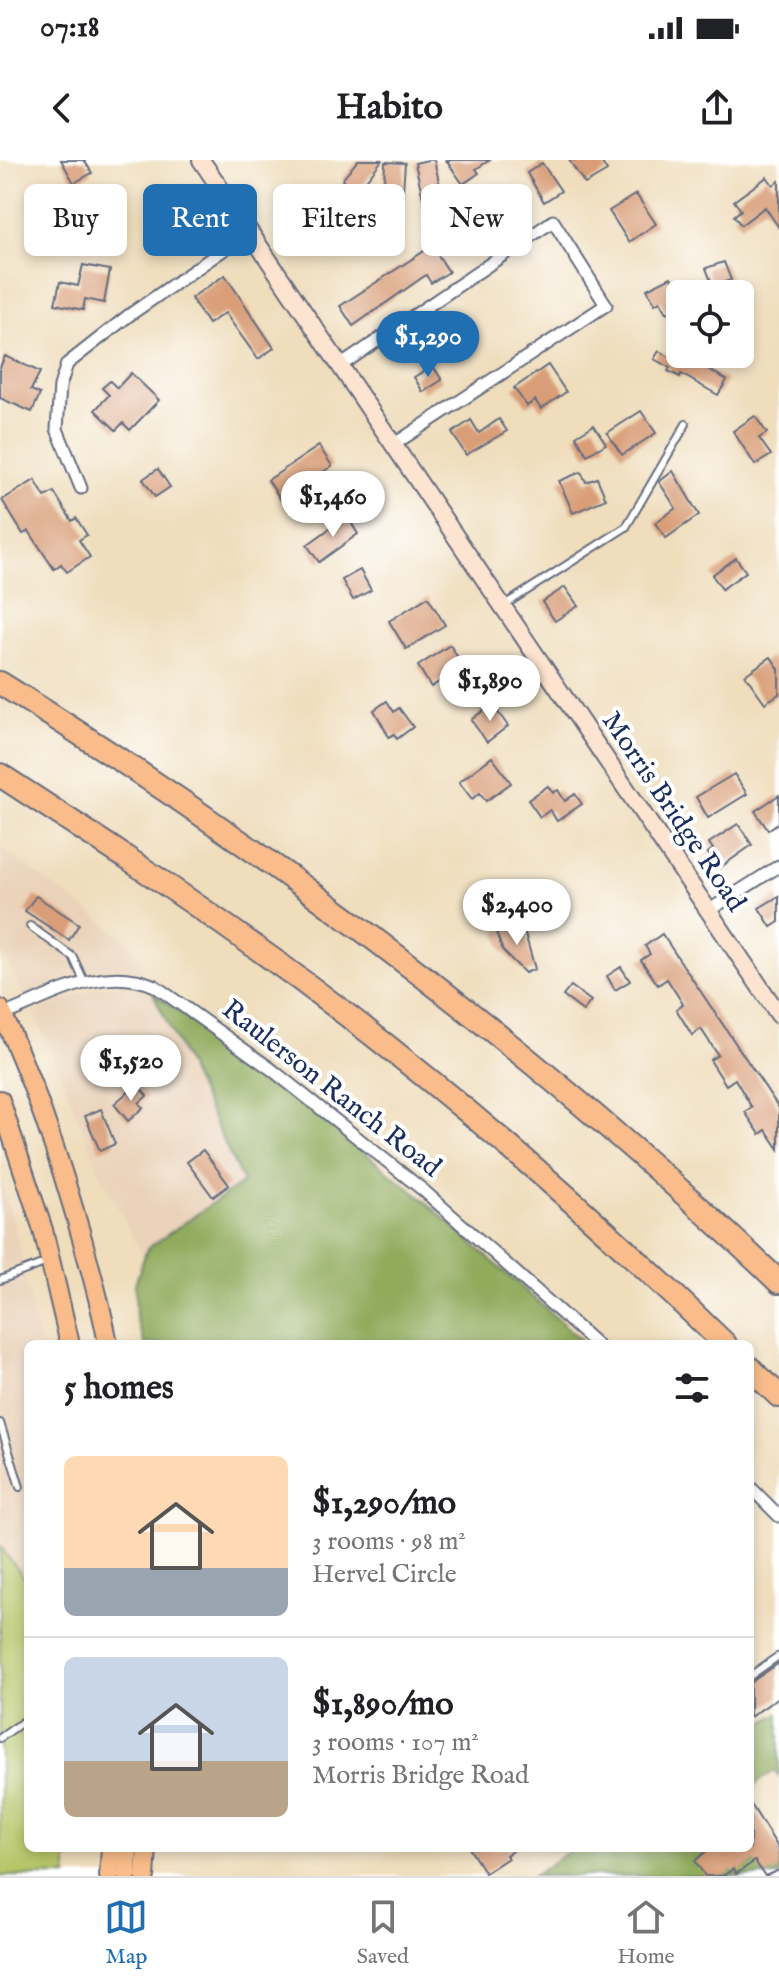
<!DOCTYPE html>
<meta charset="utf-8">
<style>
:root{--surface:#fff;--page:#f6f6f6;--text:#202124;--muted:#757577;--line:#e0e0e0;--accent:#1f6fb2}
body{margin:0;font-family:"IM FELL English",serif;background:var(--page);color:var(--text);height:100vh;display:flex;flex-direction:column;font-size:30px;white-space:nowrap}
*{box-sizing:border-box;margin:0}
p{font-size:26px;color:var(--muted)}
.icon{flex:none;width:44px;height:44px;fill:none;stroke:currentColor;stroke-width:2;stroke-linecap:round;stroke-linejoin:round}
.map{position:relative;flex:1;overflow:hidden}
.panel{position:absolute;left:24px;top:1180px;width:730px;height:512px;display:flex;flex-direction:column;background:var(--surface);border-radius:12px;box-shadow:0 4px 12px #0003}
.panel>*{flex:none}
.guide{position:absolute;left:24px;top:24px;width:732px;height:72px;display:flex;gap:16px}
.buttons{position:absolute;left:666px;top:120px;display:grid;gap:16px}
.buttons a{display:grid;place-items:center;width:88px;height:88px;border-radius:12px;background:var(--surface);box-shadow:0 4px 12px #0003;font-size:40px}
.price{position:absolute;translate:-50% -68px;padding:0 18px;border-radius:28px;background:#fff;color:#222;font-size:26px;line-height:52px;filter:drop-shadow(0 2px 4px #0008)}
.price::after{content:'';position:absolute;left:50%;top:48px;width:24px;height:18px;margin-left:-12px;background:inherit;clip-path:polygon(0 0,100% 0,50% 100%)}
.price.selected{background:var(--accent);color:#fff}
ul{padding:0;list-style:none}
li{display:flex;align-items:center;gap:24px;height:200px;padding:0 40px}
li+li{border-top:2px solid var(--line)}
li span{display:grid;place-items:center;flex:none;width:224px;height:160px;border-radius:12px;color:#555}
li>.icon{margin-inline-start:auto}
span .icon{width:96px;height:96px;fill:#fffc;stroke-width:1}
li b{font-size:34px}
h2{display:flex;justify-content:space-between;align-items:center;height:96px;padding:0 40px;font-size:34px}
.tag{padding:0 28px;border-radius:12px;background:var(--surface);box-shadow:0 4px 12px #0003;font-size:28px;line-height:72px}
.tag.selected{background:var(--accent);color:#fff}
.status{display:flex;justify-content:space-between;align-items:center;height:56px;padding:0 40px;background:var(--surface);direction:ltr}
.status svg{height:22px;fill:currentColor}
header{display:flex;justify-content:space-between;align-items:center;height:104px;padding:0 40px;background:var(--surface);font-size:36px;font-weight:700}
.tab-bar{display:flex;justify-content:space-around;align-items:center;height:112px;border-top:2px solid var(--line);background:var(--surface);font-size:22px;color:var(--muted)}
.tab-bar a{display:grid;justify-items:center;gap:4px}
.tab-bar .selected{color:var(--accent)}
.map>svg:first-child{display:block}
</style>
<div class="status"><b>07:18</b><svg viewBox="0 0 49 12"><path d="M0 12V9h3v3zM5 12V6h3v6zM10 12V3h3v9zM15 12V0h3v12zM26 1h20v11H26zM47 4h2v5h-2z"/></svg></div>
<header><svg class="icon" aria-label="back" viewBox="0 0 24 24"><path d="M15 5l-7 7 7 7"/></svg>Habito<svg class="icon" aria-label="share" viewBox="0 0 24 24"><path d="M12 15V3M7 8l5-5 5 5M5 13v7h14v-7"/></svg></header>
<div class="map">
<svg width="779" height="1716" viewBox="0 0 779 1716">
<rect width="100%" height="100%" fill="#fff"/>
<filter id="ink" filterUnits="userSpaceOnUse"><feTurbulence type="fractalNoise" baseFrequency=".0125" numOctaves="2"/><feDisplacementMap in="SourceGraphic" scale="16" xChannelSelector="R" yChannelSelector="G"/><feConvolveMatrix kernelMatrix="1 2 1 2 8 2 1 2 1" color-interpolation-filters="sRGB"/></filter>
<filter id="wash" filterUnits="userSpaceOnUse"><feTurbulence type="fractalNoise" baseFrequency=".006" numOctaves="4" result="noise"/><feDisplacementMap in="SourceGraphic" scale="32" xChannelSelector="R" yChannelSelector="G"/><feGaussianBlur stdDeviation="1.8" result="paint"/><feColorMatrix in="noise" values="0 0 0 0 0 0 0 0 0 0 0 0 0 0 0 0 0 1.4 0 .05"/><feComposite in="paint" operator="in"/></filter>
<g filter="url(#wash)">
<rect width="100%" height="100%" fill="#efddbb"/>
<g fill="#ead3b9">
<path d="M0 687 128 780 144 813 119 809 95 811 25 837 0 788Z"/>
<path d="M119 824 137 826 153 833 243 1022 147 1089 144 1098 102 1017 52 892 32 852 99 826Z"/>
<path d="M0 1019 14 1062 39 1184H28V1423L0 1386Z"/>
</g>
<path fill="#b7c669" stroke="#697a64" stroke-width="2" d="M0 1386 28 1423V1688H67V1716H0Z"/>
<g fill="#91ab5d" stroke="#566d5e" stroke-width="2">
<path d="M153 833 267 915 419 1036 581 1180 576 1184H145L136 1159 135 1124 147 1089 243 1022Z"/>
<path d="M779 1553V1617L774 1611 750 1628V1571Z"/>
<path d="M574 1688H715L733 1713 779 1690V1716H533Z"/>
</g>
<g id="blocks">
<g fill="#d99e78">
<path d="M61 0H84L92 13 74 23Z"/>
<path d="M358 0H382L357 32 342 20Z"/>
<path d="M428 0H434L443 39 424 43 415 3Z"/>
<path d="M446 0H490L476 9 479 13 463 24Z"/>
<path d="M569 0H600L607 11 585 24Z"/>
<path d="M385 2 405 3 402 44 383 43Z"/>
<path d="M542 3 561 31 544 42 527 13Z"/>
<path d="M767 17 773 25 779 21V68L765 47 741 65 734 56 741 50 734 41Z"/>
<path d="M636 34 656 64 629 82 609 51Z"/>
<path d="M501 41 515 56 489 80 476 65Z"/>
<path d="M432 86 449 112 431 123 426 115 353 166 340 146Z"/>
<path d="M724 102 731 120 713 126 706 108Z"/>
<path d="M83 105 110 110 104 143 85 139 83 150 55 144 60 122 78 126Z"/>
<path d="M225 115 274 188 258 199 225 153 208 164 191 138Z"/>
<path d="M671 117 678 131 675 133 680 146 667 153 660 141 655 144 647 129Z"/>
<path d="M659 191 686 206 690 199 727 220 718 235 681 214 680 217 668 211 670 208 654 199Z"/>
<path d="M5 196 40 212 31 230 40 234 32 252 0 238V207Z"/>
<path d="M548 205 566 232 541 249 535 240 527 246 514 228Z"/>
<path d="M433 206 442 220 423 232 414 217Z"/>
<path d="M131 213 159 240 130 270 123 263 116 270 95 250 109 235 102 228 110 221 117 228Z"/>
<path d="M641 251 656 273 622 295 607 273Z"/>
<path d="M755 256 767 273 759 278 771 295 755 305 733 271Z"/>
<path d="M499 259 507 271 466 295 452 273 471 260 479 273Z"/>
<path d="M594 265 606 284 587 295 576 276Z"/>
<path d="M319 286 332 306 281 340 268 320Z"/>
<path d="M158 309 170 327 155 337 143 319Z"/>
<path d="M673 311 699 355 666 378 655 363 676 348 659 322Z"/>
<path d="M581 312 586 322 597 318 606 339 573 353 559 321Z"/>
<path d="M35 320 45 337 54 332 72 361 76 358 87 375 79 380 90 397 67 412 61 404 54 409 29 371 23 374 2 340Z"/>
<path d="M347 356 358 374 319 402 307 385Z"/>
<path d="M736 398 746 412 722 429 712 415Z"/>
<path d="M360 410 371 430 353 440 342 420Z"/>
<path d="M565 427 578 446 555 461 542 442Z"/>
<path d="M428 437 445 465 406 489 389 461Z"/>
<path d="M450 485 463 506 431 527 418 506Z"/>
<path d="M771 497 779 509V534L765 543 745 515Z"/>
<path d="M387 541 394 552 399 548 413 567 397 579 394 574 389 577 374 550Z"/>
<path d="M492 544 508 566 487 582 471 560Z"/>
<path d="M492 597 511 623 486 641 480 633 472 639 459 622Z"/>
<path d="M734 614 747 634 708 658 696 637Z"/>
<path d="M548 626 553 633 558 630 565 641 575 634 582 644 557 661 550 650 540 657 528 640Z"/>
<path d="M779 635V662L768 670 755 651Z"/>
<path d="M738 664 752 685 718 709 708 693 713 689 709 683Z"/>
<path d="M36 736 79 764 69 780 25 751Z"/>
<path d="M779 736V762L771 767 759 748Z"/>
<path d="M522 763 535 809 525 813 503 791 496 772Z"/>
<path d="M662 774 779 948V989L766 970 760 974 745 952 752 948 735 919 726 925 710 900 718 895 701 869 692 875 676 849 683 844 667 819 658 825 641 800 650 794 645 786Z"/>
<path d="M621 807 630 821 615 830 607 816Z"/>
<path d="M571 826 591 841 583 851 563 836Z"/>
<path d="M137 924 147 936 139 943 143 948 128 961 114 944Z"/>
<path d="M101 949 115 984 100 991 85 956Z"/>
<path d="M203 990 229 1025 213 1037 187 1002Z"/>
<path d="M779 1503V1537L750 1557V1523Z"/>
<path d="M750 1643 779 1689V1710L765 1716 755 1701 736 1714 733 1709 723 1716H705L695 1701 710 1688H750Z"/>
<path d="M469 1688H517L506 1695 508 1698 485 1713Z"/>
</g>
</g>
</g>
<g filter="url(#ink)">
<use href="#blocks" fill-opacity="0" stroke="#656c7f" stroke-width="2"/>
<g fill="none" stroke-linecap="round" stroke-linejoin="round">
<g stroke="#656c7f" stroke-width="10">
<g id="lane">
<path d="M506 444 626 367 686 264"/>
<path d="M30 766 73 797 85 823"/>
<path d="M0 1120 47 1102"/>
<path d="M0 1263 20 1327"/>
<path d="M750 1516 777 1497"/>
<path d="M0 1578 28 1558"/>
</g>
</g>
<g stroke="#656c7f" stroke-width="15">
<g id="street">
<path d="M340 206 553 61 606 145 393 285"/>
<path d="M81 328 57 269 60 226 67 204 128 156 249 72"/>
<path d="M708 751 779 706"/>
<path d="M0 856C51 837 101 803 155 826L271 909 423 1030 596 1184"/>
<path d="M750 1327 779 1356"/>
</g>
</g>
<g stroke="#656c7f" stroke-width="20">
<path id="secondary" d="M201 0 779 855"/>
</g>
<g stroke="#656c7f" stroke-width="22">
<g id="primary">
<path d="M0 849C35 924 61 1003 83 1082 92 1116 102 1149 108 1184"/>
<path d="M0 940 43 1070 70 1184"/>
<path d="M109 1716 111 1688"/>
<path d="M127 1716 128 1688"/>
<path d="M145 1716 147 1688"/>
</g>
</g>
<g stroke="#656c7f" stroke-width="26">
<g id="highway">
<path d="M0 523C278 696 542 895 779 1122"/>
<path d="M0 615C83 669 166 723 247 781 417 902 576 1039 725 1184"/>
<path d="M750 1208 779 1236"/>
</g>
</g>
<use href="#lane" stroke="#fff" stroke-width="6"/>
<use href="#street" stroke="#fff" stroke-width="11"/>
<use href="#secondary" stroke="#fde4d0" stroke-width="16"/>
<use href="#primary" stroke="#f9bc8a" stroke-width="18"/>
<use href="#highway" stroke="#f9bc8a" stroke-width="22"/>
</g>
</g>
<g text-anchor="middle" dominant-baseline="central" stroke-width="8" stroke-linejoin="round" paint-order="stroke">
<g font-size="28" fill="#1b2f5e" stroke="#fff">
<text transform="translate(673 652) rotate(56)">Morris Bridge Road</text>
<text transform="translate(331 929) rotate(38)">Raulerson Ranch Road</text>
</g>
</g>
</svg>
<div class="buttons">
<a><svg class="icon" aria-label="locate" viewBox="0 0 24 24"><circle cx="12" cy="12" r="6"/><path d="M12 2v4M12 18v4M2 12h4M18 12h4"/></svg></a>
</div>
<b class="price selected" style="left:428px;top:219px">$1,290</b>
<b class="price" style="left:333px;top:379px">$1,460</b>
<b class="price" style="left:490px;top:563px">$1,890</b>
<b class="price" style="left:517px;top:787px">$2,400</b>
<b class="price" style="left:131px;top:943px">$1,520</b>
<div class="guide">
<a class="tag">Buy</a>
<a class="tag selected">Rent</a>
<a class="tag">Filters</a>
<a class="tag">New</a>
</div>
<section class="panel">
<h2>5 homes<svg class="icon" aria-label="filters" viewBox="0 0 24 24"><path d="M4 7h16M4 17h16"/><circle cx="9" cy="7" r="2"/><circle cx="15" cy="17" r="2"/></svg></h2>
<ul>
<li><span style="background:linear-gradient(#ffd9b3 70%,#9aa5b1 0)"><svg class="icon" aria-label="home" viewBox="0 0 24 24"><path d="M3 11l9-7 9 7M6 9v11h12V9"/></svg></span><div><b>$1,290/mo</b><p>3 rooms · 98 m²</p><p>Hervel Circle</p></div></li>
<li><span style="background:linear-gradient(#c9d6e8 65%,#b9a48a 0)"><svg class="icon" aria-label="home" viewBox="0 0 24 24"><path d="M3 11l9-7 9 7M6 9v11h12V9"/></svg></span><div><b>$1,890/mo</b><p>3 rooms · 107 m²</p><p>Morris Bridge Road</p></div></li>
</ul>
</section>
</div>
<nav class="tab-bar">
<a class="selected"><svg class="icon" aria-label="map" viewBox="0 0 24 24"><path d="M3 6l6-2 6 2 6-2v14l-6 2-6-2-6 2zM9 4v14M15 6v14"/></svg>Map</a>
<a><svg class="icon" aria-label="saved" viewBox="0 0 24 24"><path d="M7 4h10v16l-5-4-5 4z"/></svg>Saved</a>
<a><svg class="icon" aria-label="home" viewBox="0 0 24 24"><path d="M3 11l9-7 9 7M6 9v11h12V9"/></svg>Home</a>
</nav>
